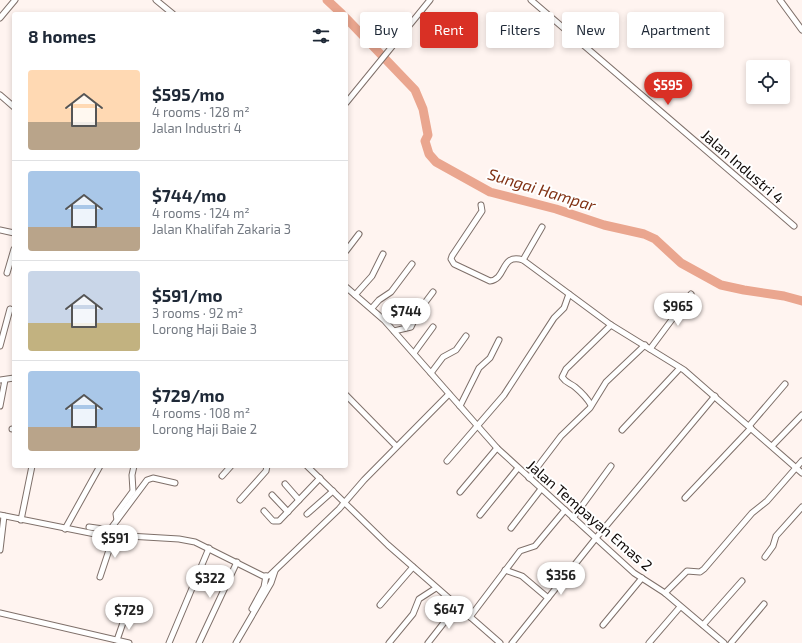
<!DOCTYPE html>
<meta charset="utf-8">
<style>
:root{--surface:#fff;--page:#f2f2f3;--text:#1f2937;--muted:#747a83;--line:#e0e1e3;--accent:#d93025}
body{margin:0;font-family:"Exo 2",sans-serif;background:var(--page);color:var(--text);height:100vh;display:flex;flex-direction:column;font-size:15px;white-space:nowrap}
*{box-sizing:border-box;margin:0}
p{font-size:13px;color:var(--muted)}
.icon{flex:none;width:22px;height:22px;fill:none;stroke:currentColor;stroke-width:2;stroke-linecap:round;stroke-linejoin:round}
.map{position:relative;flex:1;overflow:hidden}
.panel{position:absolute;left:12px;top:12px;width:336px;height:456px;display:flex;flex-direction:column;background:var(--surface);border-radius:4px;box-shadow:0 2px 6px #0003}
.panel>*{flex:none}
.guide{position:absolute;left:360px;top:12px;width:380px;height:36px;display:flex;gap:8px}
.fabs{position:absolute;left:746px;top:60px;display:grid;gap:8px}
.fabs a{display:grid;place-items:center;width:44px;height:44px;border-radius:4px;background:var(--surface);box-shadow:0 2px 6px #0003;font-size:20px}
.price{position:absolute;translate:-50% -34px;padding:0 9px;border-radius:14px;background:#fff;color:#222;font-size:13px;line-height:26px;filter:drop-shadow(0 1px 2px #0008)}
.price::after{content:'';position:absolute;left:50%;top:24px;width:12px;height:9px;margin-left:-6px;background:inherit;clip-path:polygon(0 0,100% 0,50% 100%)}
.price.active{background:var(--accent);color:#fff}
ul{padding:0;list-style:none}
li{display:flex;align-items:center;gap:12px;height:100px;padding:0 16px}
li+li{border-top:1px solid var(--line)}
li span{display:grid;place-items:center;flex:none;width:112px;height:80px;border-radius:4px;color:#555}
li>.icon{margin-inline-start:auto}
span .icon{width:48px;height:48px;fill:#fffc;stroke-width:1}
li b{font-size:17px}
h2{display:flex;justify-content:space-between;align-items:center;height:48px;padding:0 16px;font-size:17px}
.pill{padding:0 14px;border-radius:4px;background:var(--surface);box-shadow:0 2px 6px #0003;font-size:14px;line-height:36px}
.pill.active{background:var(--accent);color:#fff}
.map>svg:first-child{display:block}
</style>
<div class="map">
<svg width="802" height="643" viewBox="0 0 802 643">
<rect width="100%" height="100%" fill="#fff4f0"/>
<g fill="none" stroke-linecap="round" stroke-linejoin="round">
<g stroke="#eaa68f" stroke-width="9">
<path d="M327 0 342 14"/>
<path d="M346 18 415 90 423 109 428 135 425 141 429 154 436 162 490 192 556 209 604 225 644 234 655 239 681 263 721 285 744 290 784 296 802 301"/>
</g>
<g stroke="#7f706a" stroke-width="7">
<g id="minor">
<path d="M156 0 173 14"/>
<path d="M531 0 794 226"/>
<path d="M780 0 802 30"/>
<path d="M0 18 15 0"/>
<path d="M0 95 14 107"/>
<path d="M346 103 430 0"/>
<path d="M481 205 482 211 452 256 451 259 454 264 490 281C507 279 500 253 523 260L611 325 684 370 802 473"/>
<path d="M0 230 14 233"/>
<path d="M346 251 359 234"/>
<path d="M523 260 542 227"/>
<path d="M7 273 14 249"/>
<path d="M346 287 384 320 497 448 634 573 665 593 724 643"/>
<path d="M355 295 372 276 383 254"/>
<path d="M372 308 379 300 391 292 412 264"/>
<path d="M394 331 411 327 418 312 433 292"/>
<path d="M0 346 10 309"/>
<path d="M650 349 691 294"/>
<path d="M414 353 433 327"/>
<path d="M431 373 443 357 456 350 466 336"/>
<path d="M0 380 14 378"/>
<path d="M346 395 396 446"/>
<path d="M591 405C587 398 581 392 575 387 570 383 566 383 562 377L566 369 611 325"/>
<path d="M0 406 5 380"/>
<path d="M460 406 479 368 490 358 499 340"/>
<path d="M749 426 785 384"/>
<path d="M12 429H14"/>
<path d="M622 430 680 368"/>
<path d="M772 446 802 415"/>
<path d="M447 461 504 395 554 318 564 308 569 294"/>
<path d="M307 466 388 545 500 643"/>
<path d="M222 476 231 466"/>
<path d="M529 478 561 436 590 408 606 382 645 345"/>
<path d="M285 484 299 500"/>
<path d="M460 492 497 448"/>
<path d="M272 495 288 512"/>
<path d="M685 498 751 428"/>
<path d="M240 500 266 471 267 466"/>
<path d="M264 511 273 521H279L320 478"/>
<path d="M307 514 333 491"/>
<path d="M0 515 95 534 179 539 195 542 263 576H269L339 509 364 480 449 394"/>
<path d="M480 515 518 468"/>
<path d="M573 518 611 466"/>
<path d="M21 520 32 466"/>
<path d="M117 520 116 514 133 491 132 475 134 466"/>
<path d="M89 527 103 529"/>
<path d="M511 528 541 489"/>
<path d="M65 529 100 466"/>
<path d="M106 535 147 480 153 478 175 483"/>
<path d="M0 550 4 516"/>
<path d="M765 557 773 546 776 536 802 507"/>
<path d="M505 570 522 576 548 598"/>
<path d="M100 577 114 535"/>
<path d="M665 593 687 571 700 572 704 569 752 513 767 501 802 461"/>
<path d="M380 605 413 567"/>
<path d="M252 609 264 587 266 576"/>
<path d="M0 613 129 643"/>
<path d="M470 617 520 551 535 546 565 510"/>
<path d="M603 625 642 578"/>
<path d="M703 625 742 581"/>
<path d="M117 640 125 617"/>
<path d="M169 643 209 548"/>
<path d="M199 643 237 562"/>
<path d="M236 643 271 583 275 571"/>
<path d="M389 643 413 614 419 599 436 588"/>
<path d="M428 643 457 606"/>
<path d="M512 643 596 538 715 396"/>
<path d="M649 643 680 607"/>
<path d="M731 643 764 604"/>
</g>
</g>
<use href="#minor" stroke="#fff" stroke-width="5"/>
</g>
<g text-anchor="middle" dominant-baseline="central" stroke-width="4" stroke-linejoin="round" paint-order="stroke">
<g font-size="15" fill="#100a08" stroke="#fff">
<text transform="translate(743 166) rotate(41)">Jalan Industri 4</text>
<text transform="translate(590 515) rotate(41)">Jalan Tempayan Emas 2</text>
</g>
<g font-size="16" font-style="italic" fill="#803113" stroke="#fff">
<text transform="translate(542 189) rotate(17)">Sungai Hampar</text>
</g>
</g>
</svg>
<div class="fabs">
<a><svg class="icon" aria-label="locate" viewBox="0 0 24 24"><circle cx="12" cy="12" r="6"/><path d="M12 2v4M12 18v4M2 12h4M18 12h4"/></svg></a>
</div>
<b class="price active" style="left:668px;top:106px">$595</b>
<b class="price" style="left:678px;top:327px">$965</b>
<b class="price" style="left:406px;top:332px">$744</b>
<b class="price" style="left:115px;top:559px">$591</b>
<b class="price" style="left:561px;top:596px">$356</b>
<b class="price" style="left:210px;top:599px">$322</b>
<b class="price" style="left:449px;top:630px">$647</b>
<b class="price" style="left:129px;top:631px">$729</b>
<div class="guide">
<a class="pill">Buy</a>
<a class="pill active">Rent</a>
<a class="pill">Filters</a>
<a class="pill">New</a>
<a class="pill">Apartment</a>
</div>
<section class="panel">
<h2>8 homes<svg class="icon" aria-label="filters" viewBox="0 0 24 24"><path d="M4 7h16M4 17h16"/><circle cx="9" cy="7" r="2"/><circle cx="15" cy="17" r="2"/></svg></h2>
<ul>
<li><span style="background:linear-gradient(#ffd9b3 65%,#b9a48a 0)"><svg class="icon" aria-label="home" viewBox="0 0 24 24"><path d="M3 11l9-7 9 7M6 9v11h12V9"/></svg></span><div><b>$595/mo</b><p>4 rooms · 128 m²</p><p>Jalan Industri 4</p></div></li>
<li><span style="background:linear-gradient(#a9c7e8 70%,#b9a48a 0)"><svg class="icon" aria-label="home" viewBox="0 0 24 24"><path d="M3 11l9-7 9 7M6 9v11h12V9"/></svg></span><div><b>$744/mo</b><p>4 rooms · 124 m²</p><p>Jalan Khalifah Zakaria 3</p></div></li>
<li><span style="background:linear-gradient(#c9d6e8 65%,#c2b280 0)"><svg class="icon" aria-label="home" viewBox="0 0 24 24"><path d="M3 11l9-7 9 7M6 9v11h12V9"/></svg></span><div><b>$591/mo</b><p>3 rooms · 92 m²</p><p>Lorong Haji Baie 3</p></div></li>
<li><span style="background:linear-gradient(#a9c7e8 70%,#b9a48a 0)"><svg class="icon" aria-label="home" viewBox="0 0 24 24"><path d="M3 11l9-7 9 7M6 9v11h12V9"/></svg></span><div><b>$729/mo</b><p>4 rooms · 108 m²</p><p>Lorong Haji Baie 2</p></div></li>
</ul>
</section>
</div>
